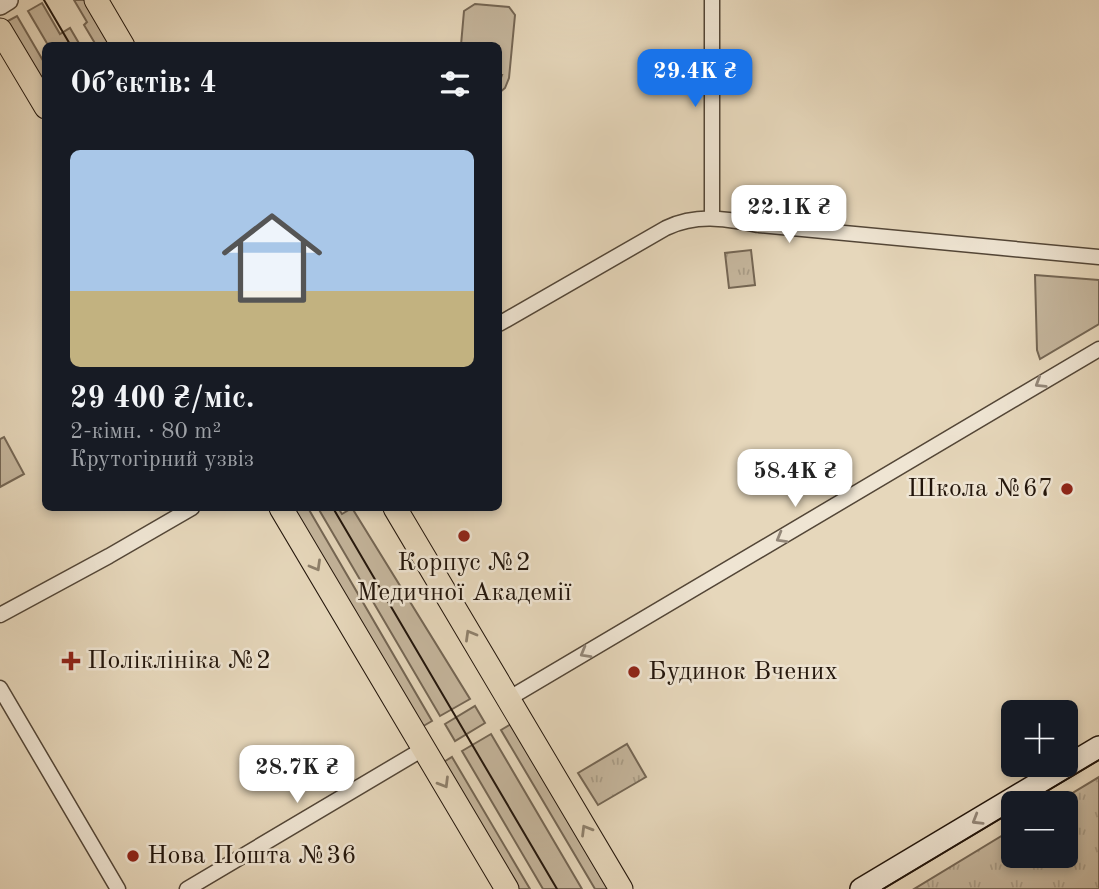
<!DOCTYPE html>
<html lang="uk">
<meta charset="utf-8">
<style>
:root{--surface:#171b24;--page:#242831;--text:#f1f3f6;--muted:#9ea1a6;--line:#363941;--accent:#1a73e8}
body{margin:0;font-family:"Old Standard TT",serif;background:var(--page);color:var(--text);height:100vh;display:flex;flex-direction:column;font-size:26px;white-space:nowrap}
*{box-sizing:border-box;margin:0}
p{font-size:23px;color:var(--muted)}
.icon{flex:none;width:38px;height:38px;fill:none;stroke:currentColor;stroke-width:2;stroke-linecap:round;stroke-linejoin:round}
.map{position:relative;flex:1;overflow:hidden}
.drawer{position:absolute;left:42px;top:42px;width:460px;height:469px;display:flex;flex-direction:column;background:var(--surface);border-radius:10px;box-shadow:0 4px 10px #0003}
.drawer>*{flex:none}
.controls{position:absolute;left:1001px;top:700px;display:grid;gap:14px}
.controls a{display:grid;place-items:center;width:77px;height:77px;border-radius:10px;background:var(--surface);box-shadow:0 4px 10px #0003;font-size:35px}
.price{position:absolute;translate:-50% -60px;padding:0 16px;border-radius:14px;background:#fff;color:#222;font-size:23px;line-height:46px;filter:drop-shadow(0 2px 4px #0008)}
.price::after{content:'';position:absolute;left:50%;top:42px;width:21px;height:16px;margin-left:-10px;background:inherit;clip-path:polygon(0 0,100% 0,50% 100%)}
.price.selected{background:var(--accent);color:#fff}
ul{padding:0;list-style:none}
li{display:grid;align-content:center;gap:14px;height:371px;padding:0 28px}
li+li{border-top:2px solid var(--line)}
li span{display:grid;place-items:center;height:217px;border-radius:10px;color:#555}
li>.icon{margin-inline-start:auto}
span .icon{width:126px;height:126px;fill:#fffc;stroke-width:1}
li b{font-size:30px}
h2{display:flex;justify-content:space-between;align-items:center;height:84px;padding:0 28px;font-size:30px}
.map>svg:first-child{display:block}
</style>
<div class="map">
<svg width="1099" height="889" viewBox="0 0 1099 889">
<defs>
<pattern id="park-tufts" width="24" height="20" patternUnits="userSpaceOnUse" patternTransform="scale(1.75)"><rect width="24" height="20" fill="#c5b69d"/><path d="M3 7l-1-3M5 7V3M7 7l1-3M15 17l-1-3M17 17v-4M19 17l1-3" fill="none" stroke="#a99c86"/></pattern>
</defs>
<rect width="100%" height="100%" fill="#e6d7bb"/>
<filter id="stains"><feTurbulence type="fractalNoise" baseFrequency=".00286" numOctaves="4"/><feColorMatrix values="0 0 0 0 .2 0 0 0 0 .09 0 0 0 0 .02 0 0 0 .5 -.17"/></filter>
<radialGradient id="worn" r=".72"><stop offset=".6" stop-color="#630" stop-opacity="0"/><stop offset="1" stop-color="#630" stop-opacity=".3"/></radialGradient>
<g fill="#c5b69d" stroke="#746654" stroke-width="2">
<path d="M74 0H85L112 45H96L84 25 87 22Z"/>
<path d="M42 3 60 34 70 28 80 45H48L28 11Z"/>
<path d="M475 4 509 7 515 15 509 78 505 88 499 93V83L502 75H499V46L461 45 464 11Z"/>
<path d="M17 16 45 64V89L6 22Z"/>
<path d="M1035 275 1099 280V324L1040 359 1037 350Z"/>
<path d="M4 437 24 474 0 487V439Z"/>
<path d="M292 508H308L432 721 420 728Z"/>
<path d="M318 508H338L342 514 352 508 470 699 440 716Z"/>
<path d="M475 706 485 723 455 741 445 724Z"/>
<path d="M511 724 608 889H595L501 730Z"/>
<path d="M491 734 582 889H543L462 751Z"/>
<path d="M452 757 530 889H516L442 763Z"/>
</g>
<g fill="url(#park-tufts)" stroke="#746654" stroke-width="2">
<path d="M751 250 755 285 729 288 725 253Z"/>
<path d="M627 744 646 777 598 805 578 773Z"/>
<path d="M1099 777V889H914L1013 829V856H1066V803H1056Z"/>
</g>
<g fill="none" stroke-linecap="round" stroke-linejoin="round">
<g stroke="#534637" stroke-width="17">
<g id="minor">
<path d="M712 217V0"/>
<path d="M499 324 666 228C698 213 726 219 759 225L1099 257"/>
<path d="M0 615 109 556 192 508"/>
<path d="M0 688 118 889"/>
<path d="M508 699 1099 349"/>
<path d="M187 889 423 749"/>
</g>
</g>
<g stroke="#534637" stroke-width="22">
<path id="tertiary" d="M0 5 8 0"/>
</g>
<g stroke="#22150b" stroke-width="24">
<path id="secondary" d="M861 889 1099 747"/>
</g>
<g stroke="#22150b" stroke-width="25">
<g id="primary">
<path d="M96 0 123 46"/>
<path d="M0 30 46 107"/>
<path d="M281 508 507 889"/>
<path d="M395 508 621 889"/>
</g>
</g>
<use href="#minor" stroke="#efe5d3" stroke-width="14"/>
<use href="#tertiary" stroke="#efe5d3" stroke-width="19"/>
<use href="#secondary" stroke="#efe5d3" stroke-width="21"/>
<use href="#primary" stroke="#e6d7bb" stroke-width="23"/>
<g stroke="#22150b" stroke-width="2">
<path d="M44 0 71 46"/>
<path d="M333 508 557 889"/>
<path d="M1027 803 1099 760"/>
<path d="M883 889 1013 811"/>
</g>
</g>
<defs><path id="oneway-chevron" d="M-2-3.5L2.5 0L-2 3.5" fill="none" stroke-width="1.6" stroke-linecap="round" stroke-linejoin="round" transform="scale(1.75)"/></defs>
<g stroke="#938779">
<use href="#oneway-chevron" transform="translate(1040 383) rotate(148)"/>
<use href="#oneway-chevron" transform="translate(781 538) rotate(150)"/>
<use href="#oneway-chevron" transform="translate(585 653) rotate(150)"/>
<use href="#oneway-chevron" transform="translate(977 820) rotate(149)"/>
</g>
<g stroke="#8e806c">
<use href="#oneway-chevron" transform="translate(316 566) rotate(60)"/>
<use href="#oneway-chevron" transform="translate(470 635) rotate(-120)"/>
<use href="#oneway-chevron" transform="translate(444 783) rotate(59)"/>
<use href="#oneway-chevron" transform="translate(586 830) rotate(-121)"/>
</g>
<g fill="#8f2418" stroke="#efe5d3" stroke-width="2.5">
<circle cx="1067" cy="489" r="7"/>
<circle cx="464" cy="536" r="7"/>
<path d="M67.5 650.5h7v7h7v7h-7v7h-7v-7h-7v-7h7z"/>
<circle cx="634" cy="672" r="7"/>
<circle cx="133" cy="856" r="7"/>
</g>
<g text-anchor="middle" dominant-baseline="central" stroke-width="5" stroke-linejoin="round" paint-order="stroke">
<g font-size="26" fill="#22150b" stroke="#efe5d3" text-anchor="start">
<text x="1053" y="489" text-anchor="end">Школа №67</text>
<text x="464" y="563" text-anchor="middle">Корпус №2<tspan x="464" dy="30">Медичної Академії</tspan></text>
<text x="87" y="661">Поліклініка №2</text>
<text x="648" y="672">Будинок Вчених</text>
<text x="147" y="856">Нова Пошта №36</text>
</g>
</g>
<rect width="100%" height="100%" filter="url(#stains)"/>
<rect width="100%" height="100%" fill="url(#worn)"/>
</svg>
<div class="controls">
<a>+</a>
<a>−</a>
</div>
<b class="price selected" style="left:695px;top:109px">29.4K ₴</b>
<b class="price" style="left:789px;top:245px">22.1K ₴</b>
<b class="price" style="left:795px;top:509px">58.4K ₴</b>
<b class="price" style="left:297px;top:805px">28.7K ₴</b>
<section class="drawer">
<h2>Об’єктів: 4<svg class="icon" aria-label="filters" viewBox="0 0 24 24"><path d="M4 7h16M4 17h16"/><circle cx="9" cy="7" r="2"/><circle cx="15" cy="17" r="2"/></svg></h2>
<ul>
<li><span style="background:linear-gradient(#a9c7e8 65%,#c2b280 0)"><svg class="icon" aria-label="home" viewBox="0 0 24 24"><path d="M3 11l9-7 9 7M6 9v11h12V9"/></svg></span><div><b>29 400 ₴/міс.</b><p>2-кімн. · 80 m²</p><p>Крутогірний узвіз</p></div></li>
</ul>
</section>
</div>
